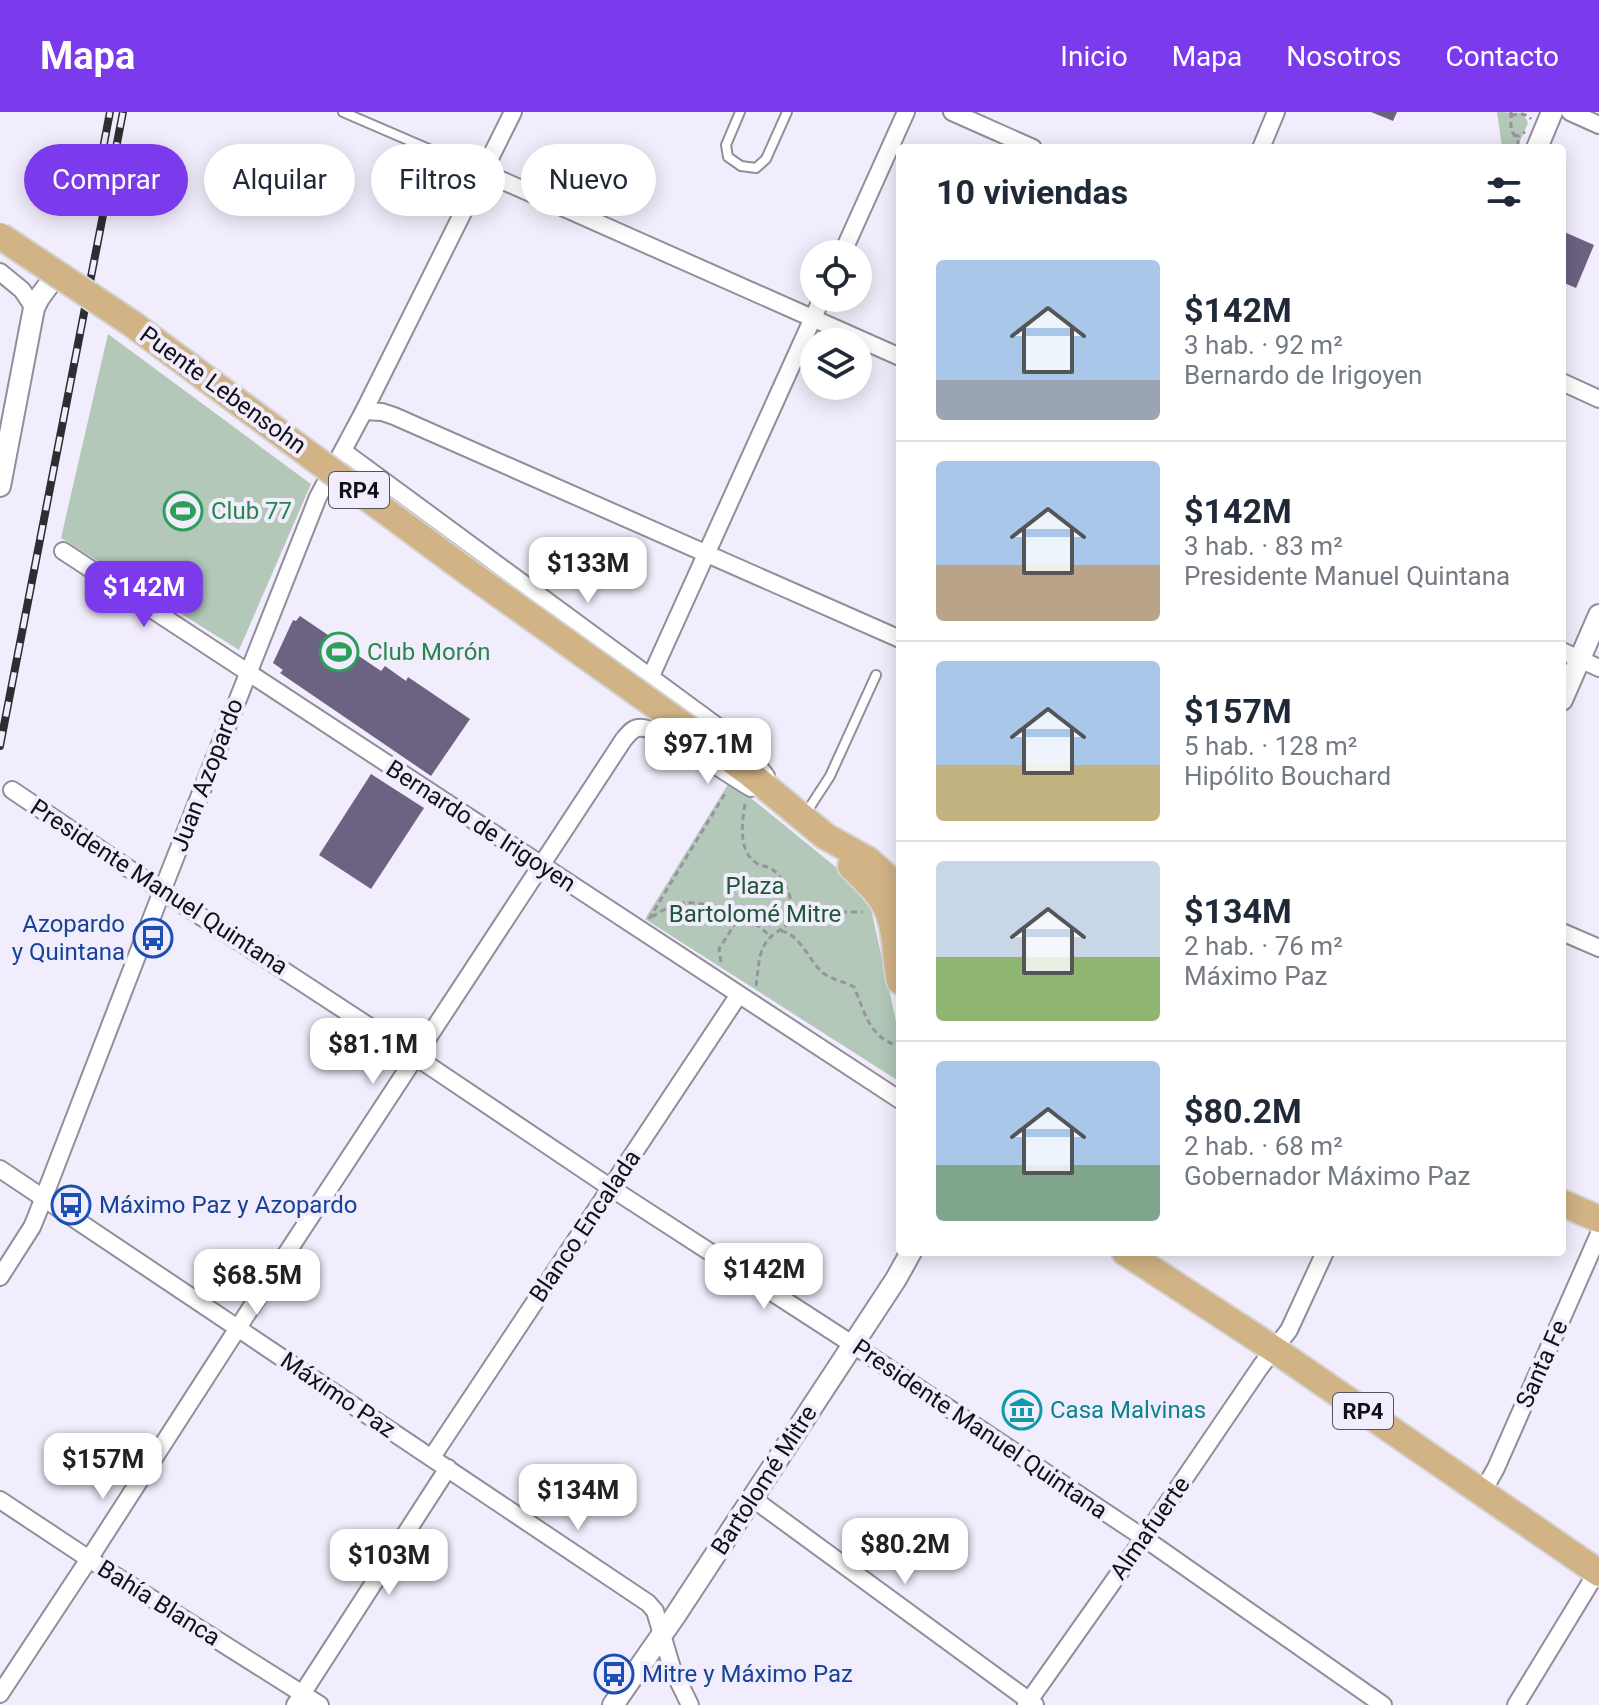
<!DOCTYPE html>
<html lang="es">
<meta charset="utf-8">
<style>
:root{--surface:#fff;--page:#f2f2f3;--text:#1f2937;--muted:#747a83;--line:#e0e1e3;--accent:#7c3aed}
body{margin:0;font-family:Roboto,sans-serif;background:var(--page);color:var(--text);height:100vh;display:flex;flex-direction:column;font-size:30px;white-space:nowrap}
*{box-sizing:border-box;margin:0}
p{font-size:26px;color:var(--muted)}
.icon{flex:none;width:44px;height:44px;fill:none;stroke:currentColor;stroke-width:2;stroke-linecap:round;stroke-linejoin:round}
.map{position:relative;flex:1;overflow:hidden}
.details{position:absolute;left:896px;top:32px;width:670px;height:1112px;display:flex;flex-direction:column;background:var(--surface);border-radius:8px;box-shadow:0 4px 20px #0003}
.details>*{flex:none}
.guide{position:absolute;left:24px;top:32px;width:752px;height:72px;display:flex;gap:16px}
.controls{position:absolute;left:800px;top:128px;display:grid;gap:16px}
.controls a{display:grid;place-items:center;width:72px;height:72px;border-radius:50%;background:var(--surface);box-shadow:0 4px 20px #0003;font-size:40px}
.price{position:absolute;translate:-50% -68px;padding:0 18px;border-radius:16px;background:#fff;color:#222;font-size:26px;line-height:52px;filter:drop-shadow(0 2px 4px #0008)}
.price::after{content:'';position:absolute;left:50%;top:48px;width:24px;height:18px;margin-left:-12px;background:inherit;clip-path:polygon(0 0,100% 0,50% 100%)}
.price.selected{background:var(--accent);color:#fff}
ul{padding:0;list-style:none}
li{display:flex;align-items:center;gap:24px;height:200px;padding:0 40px}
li+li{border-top:2px solid var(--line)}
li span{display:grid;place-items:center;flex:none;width:224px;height:160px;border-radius:8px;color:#555}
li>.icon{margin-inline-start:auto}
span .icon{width:96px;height:96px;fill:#fffc;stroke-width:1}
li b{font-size:34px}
h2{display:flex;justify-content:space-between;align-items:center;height:96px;padding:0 40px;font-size:34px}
.tag{padding:0 28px;border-radius:36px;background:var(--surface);box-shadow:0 4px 20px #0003;font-size:28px;line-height:72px}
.tag.selected{background:var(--accent);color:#fff}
header{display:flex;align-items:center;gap:48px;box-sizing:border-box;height:112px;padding:0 40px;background:var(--accent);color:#fff}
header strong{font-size:38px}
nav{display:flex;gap:44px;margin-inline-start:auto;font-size:28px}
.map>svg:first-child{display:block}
</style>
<header>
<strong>Mapa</strong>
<nav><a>Inicio</a><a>Mapa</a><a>Nosotros</a><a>Contacto</a></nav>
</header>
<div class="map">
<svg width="1599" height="1593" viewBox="0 0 1599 1593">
<rect width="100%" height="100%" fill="#f2edfc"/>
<g fill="#b3c8b9">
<path d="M1497 0 1523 1 1528 11 1517 36H1502Z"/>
<path d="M108 222 311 372 239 538 61 426Z"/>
<path d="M730 669 848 765 869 788 900 927V968H897L645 807Z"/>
</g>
<g fill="#6c6282">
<path d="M1371 0H1397L1393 9Z"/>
<path d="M1562 119 1594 133 1576 176 1562 170Z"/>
<path d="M300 504 381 559 385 554 406 569 408 565 470 607 431 664 280 561 283 558 273 551 293 508 296 509Z"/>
<path d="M371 662 424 696 371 777 319 743Z"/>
</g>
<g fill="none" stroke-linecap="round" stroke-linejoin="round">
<g stroke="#918d9a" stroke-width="12">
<g id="service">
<path d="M343 0 482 60"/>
<path d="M740 0 726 33 728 45 741 54 756 56 766 47 787 0"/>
<path d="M806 701 830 664 876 563"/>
</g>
</g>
<g stroke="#918d9a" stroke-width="20">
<g id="minor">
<path d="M952 0 1033 36"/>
<path d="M1570 0 1599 13"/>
<path d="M1261 36 1276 0"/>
<path d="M483 60 900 245"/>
<path d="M842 142 906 0"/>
<path d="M0 160 22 178 34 196"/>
<path d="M1562 270 1599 287"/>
<path d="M364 299 382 300 394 304 900 527"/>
<path d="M343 339 725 620 742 634 766 664"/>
<path d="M63 439 900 988"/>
<path d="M1562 539 1599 556"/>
<path d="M651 564 822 186"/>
<path d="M12 678 162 779 416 945 611 1076 852 1232 1144 1426 1383 1593"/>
<path d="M1562 820 1599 836"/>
<path d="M0 1057 648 1491 655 1499 672 1556 690 1593"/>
<path d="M0 1165 32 1115 37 1103 162 779 318 385 364 299 513 0"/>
<path d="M432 1345 738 884"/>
<path d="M1482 1381 1496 1356 1599 1122"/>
<path d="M752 1386 1035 1593"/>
<path d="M0 1388 89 1447 320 1593"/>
<path d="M0 1582 89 1447 254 1191 624 627C628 623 631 617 638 616 659 612 729 664 751 676"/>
<path d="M295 1593 448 1356"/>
<path d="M1026 1593 1144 1426 1261 1254 1289 1218 1325 1140"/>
<path d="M1516 1593 1597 1460"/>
</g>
</g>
<g stroke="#918d9a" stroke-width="24">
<g id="tertiary">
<path d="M1537 36 1552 0"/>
<path d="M0 374 34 196 39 186 53 167"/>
<path d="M1562 588 1599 503"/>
<path d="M613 1593 675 1504 896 1167 911 1140"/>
</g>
</g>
<g stroke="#d4d4d5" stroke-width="30">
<g id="primary">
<path d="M715 636 749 661 825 724 868 748 900 777"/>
<path d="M851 754C866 769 884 784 890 805 897 825 895 848 900 869"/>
<path d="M1562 1091 1599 1107"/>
<path d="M1125 1140 1275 1238 1599 1461"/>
</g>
</g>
<g stroke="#97949e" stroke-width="3" stroke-dasharray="6 4" stroke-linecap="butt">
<path d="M1511 0V18L1518 29V34"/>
<path d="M1511 4C1518 1 1526 1 1531 7"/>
<path d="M1514 23 1519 24 1525 20"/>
<path d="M745 692C742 709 738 738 755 750 759 754 767 754 772 757 783 765 790 781 792 794 794 819 775 815 765 832 758 843 758 861 756 874"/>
<path d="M652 805C658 801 666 796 674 793 699 784 755 804 771 826"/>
<path d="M792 805 805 800H863"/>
<path d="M649 807 726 680"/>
<path d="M781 819C800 822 809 849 823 861 832 868 844 869 854 875 865 900 869 927 900 934"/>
<path d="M721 850 719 837 740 804"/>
</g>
<use href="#service" stroke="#fff" stroke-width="8"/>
<use href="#minor" stroke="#fff" stroke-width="16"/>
<use href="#tertiary" stroke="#fff" stroke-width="20"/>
<use href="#primary" stroke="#d1b386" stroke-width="26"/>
<g stroke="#2e2d32" stroke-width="8">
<g id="rail">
<path d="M92 94 110 0"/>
<path d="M0 634 123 0"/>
</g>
</g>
<use href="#rail" stroke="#f2edfc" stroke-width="5" stroke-dasharray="15" stroke-linecap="butt"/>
<g stroke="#d4d4d5" stroke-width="30" stroke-linecap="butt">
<path id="primary-bridge" d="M0 124 131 211 468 460 715 636"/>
</g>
<use href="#primary-bridge" stroke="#d1b386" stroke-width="26"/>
</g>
<defs>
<g id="stadium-ring" transform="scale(2)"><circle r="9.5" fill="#f2edfc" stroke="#2e9e5b" stroke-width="1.5"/><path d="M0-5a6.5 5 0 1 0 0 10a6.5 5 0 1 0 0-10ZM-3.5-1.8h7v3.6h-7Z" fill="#2e9e5b"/></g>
<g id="bus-ring" transform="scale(2)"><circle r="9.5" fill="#f2edfc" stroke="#1a4fb4" stroke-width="1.5"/><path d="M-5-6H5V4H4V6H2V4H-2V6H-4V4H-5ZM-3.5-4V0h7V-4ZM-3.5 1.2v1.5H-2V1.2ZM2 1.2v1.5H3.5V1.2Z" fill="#1a4fb4"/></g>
<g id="museum-ring" transform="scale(2)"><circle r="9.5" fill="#f2edfc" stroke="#0f9aa8" stroke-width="1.5"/><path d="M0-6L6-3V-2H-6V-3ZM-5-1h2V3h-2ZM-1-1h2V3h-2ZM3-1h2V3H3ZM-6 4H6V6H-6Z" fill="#0f9aa8"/></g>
</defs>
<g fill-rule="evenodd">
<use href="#stadium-ring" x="183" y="399"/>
<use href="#stadium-ring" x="339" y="540"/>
<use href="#bus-ring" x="153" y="826"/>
<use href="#bus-ring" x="71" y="1093"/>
<use href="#museum-ring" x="1022" y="1298"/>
<use href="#bus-ring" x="614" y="1562"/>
</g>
<g text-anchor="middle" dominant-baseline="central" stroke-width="8" stroke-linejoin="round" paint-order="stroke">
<g fill="#f2edfc" stroke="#54525a" stroke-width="2">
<rect x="329" y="360" width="60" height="36" rx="6"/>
<rect x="1333" y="1281" width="60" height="36" rx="6"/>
</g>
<g font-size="22" font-weight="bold" fill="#111014">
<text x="359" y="378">RP4</text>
<text x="1363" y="1299">RP4</text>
</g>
<g font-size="24" fill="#111014" stroke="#f2edfc">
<text transform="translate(223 278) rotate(36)">Puente Lebensohn</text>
<text transform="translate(207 663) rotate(-69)">Juan Azopardo</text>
<text transform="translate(481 714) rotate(33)">Bernardo de Irigoyen</text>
<text transform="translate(159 775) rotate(33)">Presidente Manuel Quintana</text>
<text transform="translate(585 1114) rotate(-56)">Blanco Encalada</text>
<text transform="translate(1542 1252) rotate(-66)">Santa Fe</text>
<text transform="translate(338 1283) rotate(34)">Máximo Paz</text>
<text transform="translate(980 1317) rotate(34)">Presidente Manuel Quintana</text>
<text transform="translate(764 1368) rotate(-57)">Bartolomé Mitre</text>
<text transform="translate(1150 1416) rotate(-55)">Almafuerte</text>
<text transform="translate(159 1491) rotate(32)">Bahía Blanca</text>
</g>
<g font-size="24" fill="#27864d" stroke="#f2edfc" text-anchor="start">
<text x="211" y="399">Club 77</text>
<text x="367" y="540">Club Morón</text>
</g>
<g font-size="24" fill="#205737" stroke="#f2edfc">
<text x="755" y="774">Plaza<tspan x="755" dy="28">Bartolomé Mitre</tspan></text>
</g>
<g font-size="24" fill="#164399" stroke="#f2edfc" text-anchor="start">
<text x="125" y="812" text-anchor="end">Azopardo<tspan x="125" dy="28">y Quintana</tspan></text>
<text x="99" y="1093">Máximo Paz y Azopardo</text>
<text x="642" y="1562">Mitre y Máximo Paz</text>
</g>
<g font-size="24" fill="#0d838f" stroke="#f2edfc" text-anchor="start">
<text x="1050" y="1298">Casa Malvinas</text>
</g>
</g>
</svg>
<div class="controls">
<a><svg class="icon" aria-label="locate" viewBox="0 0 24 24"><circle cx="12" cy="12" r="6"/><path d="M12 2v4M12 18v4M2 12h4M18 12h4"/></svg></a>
<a><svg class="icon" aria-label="layers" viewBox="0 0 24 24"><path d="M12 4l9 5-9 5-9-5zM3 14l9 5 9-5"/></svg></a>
</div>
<b class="price" style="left:588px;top:493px">$133M</b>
<b class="price selected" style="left:144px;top:517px">$142M</b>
<b class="price" style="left:708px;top:674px">$97.1M</b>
<b class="price" style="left:373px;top:974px">$81.1M</b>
<b class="price" style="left:764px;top:1199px">$142M</b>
<b class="price" style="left:257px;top:1205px">$68.5M</b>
<b class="price" style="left:103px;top:1389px">$157M</b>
<b class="price" style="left:578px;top:1420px">$134M</b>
<b class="price" style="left:905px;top:1474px">$80.2M</b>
<b class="price" style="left:389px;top:1485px">$103M</b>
<div class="guide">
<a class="tag selected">Comprar</a>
<a class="tag">Alquilar</a>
<a class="tag">Filtros</a>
<a class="tag">Nuevo</a>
</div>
<section class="details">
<h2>10 viviendas<svg class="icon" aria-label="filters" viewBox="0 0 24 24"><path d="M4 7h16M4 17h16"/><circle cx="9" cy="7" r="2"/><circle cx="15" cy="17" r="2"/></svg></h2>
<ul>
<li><span style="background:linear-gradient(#a9c7e8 75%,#9aa5b1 0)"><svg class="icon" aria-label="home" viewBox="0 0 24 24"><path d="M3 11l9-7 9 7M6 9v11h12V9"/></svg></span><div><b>$142M</b><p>3 hab. · 92 m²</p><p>Bernardo de Irigoyen</p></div></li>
<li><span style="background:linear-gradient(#a9c7e8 65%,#b9a48a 0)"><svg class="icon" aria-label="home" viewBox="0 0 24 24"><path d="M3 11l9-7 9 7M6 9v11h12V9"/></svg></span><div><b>$142M</b><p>3 hab. · 83 m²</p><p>Presidente Manuel Quintana</p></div></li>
<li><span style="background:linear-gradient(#a9c7e8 65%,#c2b280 0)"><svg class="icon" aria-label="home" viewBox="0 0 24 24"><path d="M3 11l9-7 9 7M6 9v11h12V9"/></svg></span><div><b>$157M</b><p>5 hab. · 128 m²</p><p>Hipólito Bouchard</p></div></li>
<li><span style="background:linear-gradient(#c9d6e8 60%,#8fb573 0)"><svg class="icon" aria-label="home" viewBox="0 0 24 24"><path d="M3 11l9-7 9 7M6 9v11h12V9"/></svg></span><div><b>$134M</b><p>2 hab. · 76 m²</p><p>Máximo Paz</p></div></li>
<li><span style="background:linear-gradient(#a9c7e8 65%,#7fa58c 0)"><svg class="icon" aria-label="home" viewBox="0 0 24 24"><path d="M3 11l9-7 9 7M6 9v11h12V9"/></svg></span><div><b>$80.2M</b><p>2 hab. · 68 m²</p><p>Gobernador Máximo Paz</p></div></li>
</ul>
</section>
</div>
